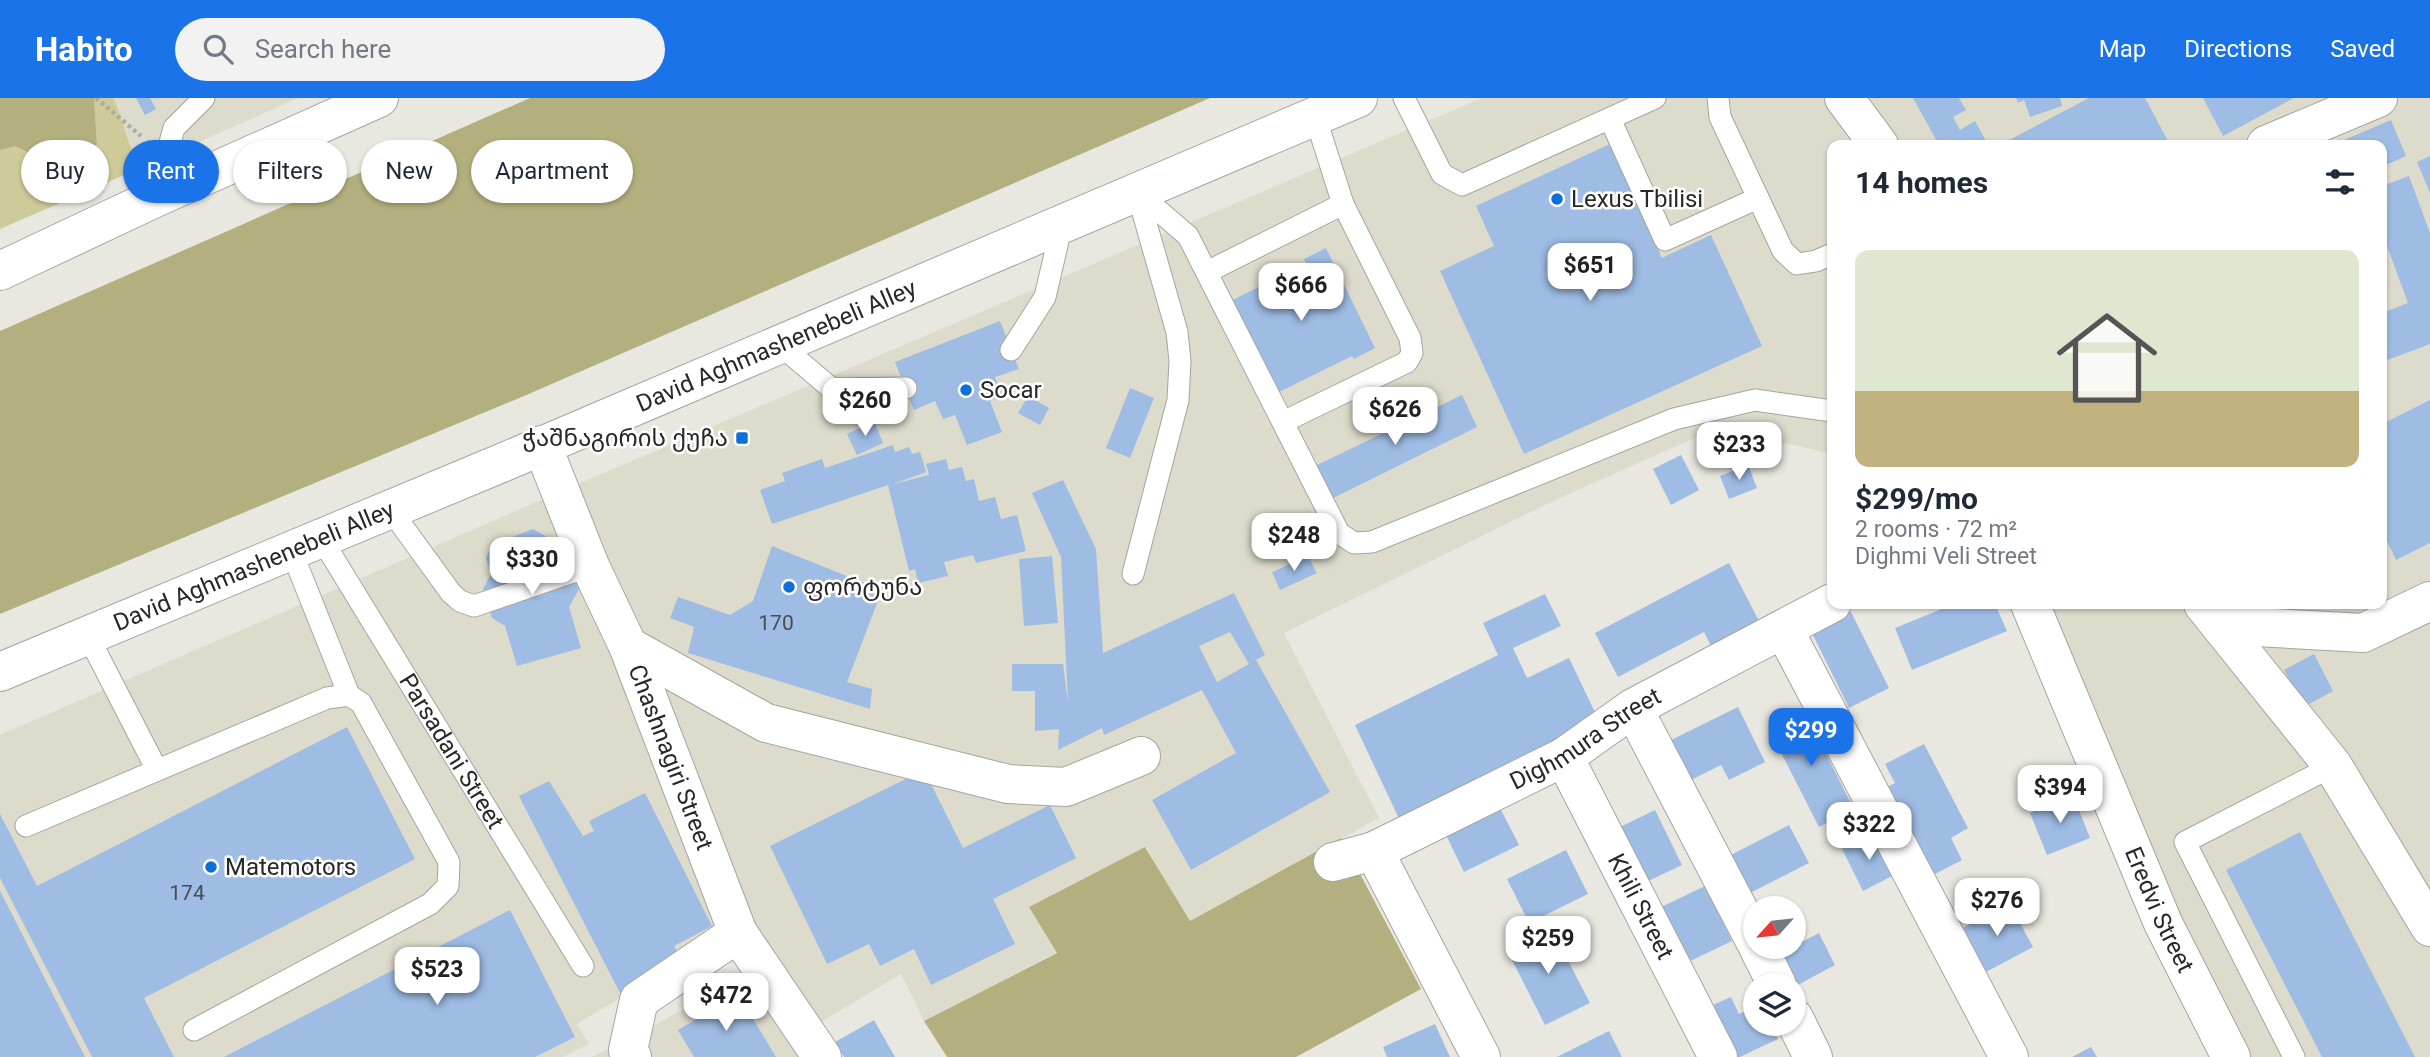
<!DOCTYPE html>
<meta charset="utf-8">
<style>
:root{--surface:#fff;--page:#f2f2f3;--text:#1f2937;--muted:#747a83;--accent:#1a73e8}
body{margin:0;font-family:Roboto,"Noto Sans Georgian",sans-serif;background:var(--page);color:var(--text);height:100vh;display:flex;flex-direction:column;font-size:26px;white-space:nowrap}
*{box-sizing:border-box;margin:0}
p{font-size:23px;color:var(--muted)}
.icon{flex:none;width:38px;height:38px;fill:none;stroke:currentColor;stroke-width:2;stroke-linecap:round;stroke-linejoin:round}
.map{position:relative;flex:1;overflow:hidden}
.panel{position:absolute;left:1827px;top:42px;width:560px;height:469px;display:flex;flex-direction:column;background:var(--surface);border-radius:14px;box-shadow:0 2px 5px #0004}
.panel>*{flex:none}
.banner{position:absolute;left:21px;top:42px;width:665px;height:63px;display:flex;gap:14px}
.needle{width:46px;rotate:243deg}
.buttons{position:absolute;left:1743px;top:798px;display:grid;gap:14px}
.buttons a{display:grid;place-items:center;width:63px;height:63px;border-radius:50%;background:var(--surface);box-shadow:0 2px 5px #0004;font-size:35px}
.price{position:absolute;translate:-50% -60px;padding:0 16px;border-radius:14px;background:#fff;color:#222;font-size:23px;line-height:46px;filter:drop-shadow(0 2px 4px #0008)}
.price::after{content:'';position:absolute;left:50%;top:42px;width:21px;height:16px;margin-left:-10px;background:inherit;clip-path:polygon(0 0,100% 0,50% 100%)}
.price.current{background:var(--accent);color:#fff}
ul{padding:0;list-style:none}
li{display:grid;align-content:center;gap:14px;height:371px;padding:0 28px}
li span{display:grid;place-items:center;height:217px;border-radius:14px;color:#555}
li>.icon{margin-inline-start:auto}
span .icon{width:126px;height:126px;fill:#fffc;stroke-width:1}
li b{font-size:30px}
h2{display:flex;justify-content:space-between;align-items:center;height:84px;padding:0 28px;font-size:30px}
.pill{padding:0 24px;border-radius:32px;background:var(--surface);box-shadow:0 2px 5px #0004;font-size:24px;line-height:63px}
.pill.current{background:var(--accent);color:#fff}
header{display:flex;align-items:center;gap:42px;box-sizing:border-box;height:98px;padding:0 35px;background:var(--accent);color:#fff}
header strong{font-size:33px}
nav{display:flex;gap:38px;margin-inline-start:auto;font-size:24px}
.search{width:490px;height:63px;background:var(--page);display:flex;align-items:center;gap:18px;box-sizing:border-box;padding:0 24px;border-radius:38px;color:var(--muted);font-size:26px}
.map>svg:first-child{display:block}
</style>
<header>
<strong>Habito</strong>
<div class="search"><svg class="icon" aria-label="search" viewBox="0 0 24 24"><circle cx="10" cy="10" r="6"/><path d="M15 15l6 6"/></svg>Search here</div>
<nav><a>Map</a><a>Directions</a><a>Saved</a></nav>
</header>
<div class="map">
<svg width="2430" height="959" viewBox="0 0 2430 959">
<rect width="100%" height="100%" fill="#e9e8e0"/>
<g fill="#dcdbcc">
<path d="M114 0H298L138 71Z"/>
<path d="M1482 0H2430V959H2245L2173 814 2044 506H2382V47H1832V356L1793 347 1710 333 1551 404 1284 535 1379 720 1189 823 1146 749 1029 809 1057 854 924 923 901 876 818 926 751 821 577 926 589 946 563 959H0V637L564 392Z"/>
<path d="M745 878 799 959H592L653 928Z"/>
</g>
<path fill="#cfca99" d="M94 0H114L138 71 0 131V52L15 47 48 64 97 46Z"/>
<g fill="#b4af7e">
<path d="M0 0H94L97 46 84 54 48 64 15 48 0 52Z"/>
<path d="M530 0H1210L524 298 0 516V233Z"/>
<path d="M1341 740 1421 891 1296 959H947L924 923 1057 855 1029 809 1145 749 1190 823Z"/>
</g>
<g fill="#9ebce4" fill-rule="evenodd">
<path d="M136 0H150L156 11 145 17Z"/>
<path d="M1913 0H1959L1966 12 1953 19 1960 32 1975 23 1986 43 1979 47H1939Z"/>
<path d="M2016 0H2060L2062 8 2030 19 2024 2 2018 5Z"/>
<path d="M2089 0H2145L2168 43 2160 47H2000Z"/>
<path d="M2203 0H2294L2223 38Z"/>
<path d="M2391 22 2406 58 2382 69V47H2332Z"/>
<path d="M1610 46 1662 160 1711 137 1762 248 1524 356 1440 173 1494 148 1476 108Z"/>
<path d="M2430 58V95L2417 64Z"/>
<path d="M2409 78 2430 135V246L2382 264V215L2408 205 2382 134V88Z"/>
<path d="M1326 150 1375 250 1354 261 1352 258 1273 297 1227 205 1306 165 1304 161Z"/>
<path d="M1000 223 1019 271 995 279 1002 298 990 303 1002 334 967 347 955 317 943 321 935 303 914 312 895 264Z"/>
<path d="M1130 290 1154 300 1130 360 1106 350Z"/>
<path d="M1462 297 1477 329 1329 402 1313 369Z"/>
<path d="M1028 298 1049 310 1040 327 1018 315Z"/>
<path d="M2430 302V445L2396 462 2382 432V326Z"/>
<path d="M874 323 883 345 857 357 847 336Z"/>
<path d="M893 347 895 354 909 349 912 356 920 354 926 374 893 386 929 377 926 366 946 361 949 372 962 369 966 383 974 381 979 403 995 399 1001 421 1017 417 1026 453 976 465 973 457 944 464 948 478 918 485 915 471 909 473 888 387 772 426 760 392 785 383 782 375 822 361 825 370Z"/>
<path d="M1681 357 1699 392 1671 407 1653 371Z"/>
<path d="M1748 367 1757 390 1729 401 1720 378Z"/>
<path d="M1063 382 1096 451 1103 555 1234 495 1265 557 1256 562 1330 694 1191 772 1152 702 1236 655 1202 592 1104 637 1102 630 1058 652 1059 631 1035 633V593H1012V566H1063L1068 605 1061 459 1032 395ZM1230 534 1249 566 1217 584 1199 548Z"/>
<path d="M1318 427 1327 446 1310 454 1302 435Z"/>
<path d="M533 431 549 440 554 456 568 462 579 491 569 509 581 550 517 568 505 528 492 520 483 491 491 476 486 460 492 447Z"/>
<path d="M772 448 882 492 847 584 872 591 870 611 688 555 694 529 670 520 678 499 730 517 753 503Z"/>
<path d="M1052 458 1058 525 1024 528 1019 461Z"/>
<path d="M1308 458 1317 475 1280 492 1272 474Z"/>
<path d="M1729 465 1760 525 1712 550 1704 534 1618 579 1595 535Z"/>
<path d="M1545 496 1561 528 1513 550 1527 580 1569 560 1602 629 1401 725 1355 627 1498 557 1483 525Z"/>
<path d="M1954 506H1995L2007 533 1912 572 1895 530Z"/>
<path d="M1851 514 1889 590 1849 610 1811 533Z"/>
<path d="M2314 556 2333 593 2304 609 2284 572Z"/>
<path d="M1738 609 1765 664 1729 682 1721 667 1685 685 1665 645Z"/>
<path d="M1803 611 1854 711 1819 729 1768 629Z"/>
<path d="M347 629 415 761 144 900 174 959H92L0 780V716L37 788Z"/>
<path d="M1924 646 1968 730 1951 740 1962 762 1929 779 1883 691 1895 685 1885 666Z"/>
<path d="M924 672 963 750 1050 707 1076 760 993 801 1015 846 931 887 914 851 880 868 869 846 827 866 770 748Z"/>
<path d="M549 683 583 738 594 733 589 723 645 695 712 828 674 848 680 858 620 895 519 698Z"/>
<path d="M2073 697 2090 740 2047 757 2030 715Z"/>
<path d="M1500 710 1519 747 1464 774 1446 737Z"/>
<path d="M1655 712 1682 767 1640 787 1614 732Z"/>
<path d="M1789 727 1809 765 1746 797 1727 759Z"/>
<path d="M1875 734 1896 776 1863 793 1842 751Z"/>
<path d="M2300 734 2415 959H2322L2226 772Z"/>
<path d="M1566 752 1588 796 1529 825 1507 781Z"/>
<path d="M1705 788 1732 843 1682 867 1655 812Z"/>
<path d="M0 793 85 959H0Z"/>
<path d="M2009 805 2033 849 1984 875 1961 831Z"/>
<path d="M510 812 575 939 535 959H224Z"/>
<path d="M1550 828 1590 905 1545 927 1506 850Z"/>
<path d="M1819 835 1835 867 1794 889 1775 858Z"/>
<path d="M738 896 776 959H694L678 932Z"/>
<path d="M1731 899 1739 916 1755 909V926H1770L1778 941 1740 959H1729L1706 910Z"/>
<path d="M874 922 895 959H844L835 944Z"/>
<path d="M1435 926 1450 959H1387L1383 949Z"/>
<path d="M1609 933 1622 959H1557Z"/>
<path d="M2091 949 2097 959H2072Z"/>
</g>
<g fill="none" stroke-linecap="round" stroke-linejoin="round">
<g stroke="#a6a59e" stroke-width="23">
<g id="lane">
<path d="M1404 0 1442 76 1462 87 1655 0"/>
<path d="M1718 0 1720 19 1783 153 1797 166 1816 163 1832 156"/>
<path d="M1610 21 1665 142 1758 100"/>
<path d="M1137 94 1188 138 1339 435 1354 445 1372 444 1674 321 1755 302 1832 313"/>
<path d="M155 100 174 30 204 0"/>
<path d="M1207 174 1343 106"/>
<path d="M779 246 832 291 906 290"/>
<path d="M1011 252 1045 199 1062 126"/>
<path d="M1283 324 1407 264 1412 255 1410 240 1343 106 1315 18"/>
<path d="M390 411 451 495 460 503 474 508 590 468"/>
<path id="s1" d="M321 440 583 868"/>
<path d="M291 452 349 597"/>
<path d="M1133 476 1178 302 1180 263 1177 234 1137 94"/>
<path d="M88 538 157 672"/>
<path d="M26 728 327 600 349 597 361 605 449 764 448 788 430 806 194 932"/>
<path d="M2294 959 2185 744 2333 668"/>
</g>
</g>
<g stroke="#a6a59e" stroke-width="40">
<g id="street">
<path d="M1844 0 1879 47"/>
<path d="M2266 47 2378 0"/>
<path id="s2" d="M542 347 590 468 628 548 738 835 822 959"/>
<path id="s3" d="M2030 506 2163 825 2231 959"/>
<path d="M2203 506 2333 668 2430 829"/>
<path d="M2220 527 2363 535 2430 503"/>
<path d="M1784 532 2009 959"/>
<path d="M628 548 766 625 1008 686 1066 689 1141 658"/>
<path d="M1633 610 1755 843"/>
<path id="s4" d="M1564 659 1718 959"/>
<path d="M1374 753 1481 959"/>
<path id="s5" d="M1333 764 1374 753 1564 659 1633 610 1832 505"/>
<path d="M1758 849 1777 887"/>
<path d="M1794 920 1813 959"/>
<path d="M632 959 628 952 639 902 738 835"/>
</g>
</g>
<g stroke="#a6a59e" stroke-width="40">
<g id="highway">
<path d="M0 173 155 100 379 0"/>
<path id="s6" d="M0 574 504 364 1358 0"/>
</g>
</g>
<path stroke="#acaba4" stroke-width="4.5" stroke-dasharray="3.5 3.5" stroke-linecap="butt" d="M96 0 141 38"/>
<use href="#lane" stroke="#fff" stroke-width="21"/>
<use href="#street" stroke="#fff" stroke-width="38"/>
<use href="#highway" stroke="#fff" stroke-width="38"/>
</g>
<g fill="#0e6fd8" stroke="#fff" stroke-width="2.5">
<circle cx="1557" cy="101" r="7"/>
<circle cx="966" cy="292" r="7"/>
<rect x="735" y="333" width="14" height="14" rx="3.5"/>
<circle cx="789" cy="489" r="7"/>
<circle cx="211" cy="769" r="7"/>
</g>
<g text-anchor="middle" dominant-baseline="central" stroke-width="5" stroke-linejoin="round" paint-order="stroke">
<g font-size="21" fill="#464d56">
<text x="776" y="525">170</text>
<text x="187" y="795">174</text>
</g>
<g font-size="24" fill="#292826" stroke="#fff" text-anchor="start">
<text x="1571" y="101">Lexus Tbilisi</text>
<text x="980" y="292">Socar</text>
<text x="728" y="340" text-anchor="end">ჭაშნაგირის ქუჩა</text>
<text x="803" y="489">ფორტუნა</text>
<text x="225" y="769">Matemotors</text>
</g>
<g font-size="24" fill="#292826" stroke="#fff">
<text stroke="none"><textPath href="#s6" startOffset="842">David Aghmashenebeli Alley</textPath></text>
<text stroke="none"><textPath href="#s6" startOffset="275">David Aghmashenebeli Alley</textPath></text>
<text stroke="none"><textPath href="#s5" startOffset="282">Dighmura Street</textPath></text>
<text stroke="none"><textPath href="#s1" startOffset="250">Parsadani Street</textPath></text>
<text stroke="none"><textPath href="#s2" startOffset="338">Chashnagiri Street</textPath></text>
<text stroke="none"><textPath href="#s4" startOffset="168">Khili Street</textPath></text>
<text stroke="none"><textPath href="#s3" startOffset="332">Eredvi Street</textPath></text>
</g>
</g>
</svg>
<div class="buttons">
<a><svg class="needle" viewBox="-14 -14 28 28"><path d="M0-13l5 13h-10z" fill="#e53935"/><path d="M0 13l5-13h-10z" fill="#747a83"/></svg></a>
<a><svg class="icon" aria-label="layers" viewBox="0 0 24 24"><path d="M12 4l9 5-9 5-9-5zM3 14l9 5 9-5"/></svg></a>
</div>
<b class="price" style="left:1590px;top:205px">$651</b>
<b class="price" style="left:1301px;top:225px">$666</b>
<b class="price" style="left:865px;top:340px">$260</b>
<b class="price" style="left:1395px;top:349px">$626</b>
<b class="price" style="left:1739px;top:384px">$233</b>
<b class="price" style="left:1294px;top:475px">$248</b>
<b class="price" style="left:532px;top:499px">$330</b>
<b class="price current" style="left:1811px;top:670px">$299</b>
<b class="price" style="left:2060px;top:727px">$394</b>
<b class="price" style="left:1869px;top:764px">$322</b>
<b class="price" style="left:1997px;top:840px">$276</b>
<b class="price" style="left:1548px;top:878px">$259</b>
<b class="price" style="left:437px;top:909px">$523</b>
<b class="price" style="left:726px;top:935px">$472</b>
<div class="banner">
<a class="pill">Buy</a>
<a class="pill current">Rent</a>
<a class="pill">Filters</a>
<a class="pill">New</a>
<a class="pill">Apartment</a>
</div>
<section class="panel">
<h2>14 homes<svg class="icon" aria-label="filters" viewBox="0 0 24 24"><path d="M4 7h16M4 17h16"/><circle cx="9" cy="7" r="2"/><circle cx="15" cy="17" r="2"/></svg></h2>
<ul>
<li><span style="background:linear-gradient(#dfe7d0 65%,#c2b280 0)"><svg class="icon" aria-label="home" viewBox="0 0 24 24"><path d="M3 11l9-7 9 7M6 9v11h12V9"/></svg></span><div><b>$299/mo</b><p>2 rooms · 72 m²</p><p>Dighmi Veli Street</p></div></li>
</ul>
</section>
</div>
